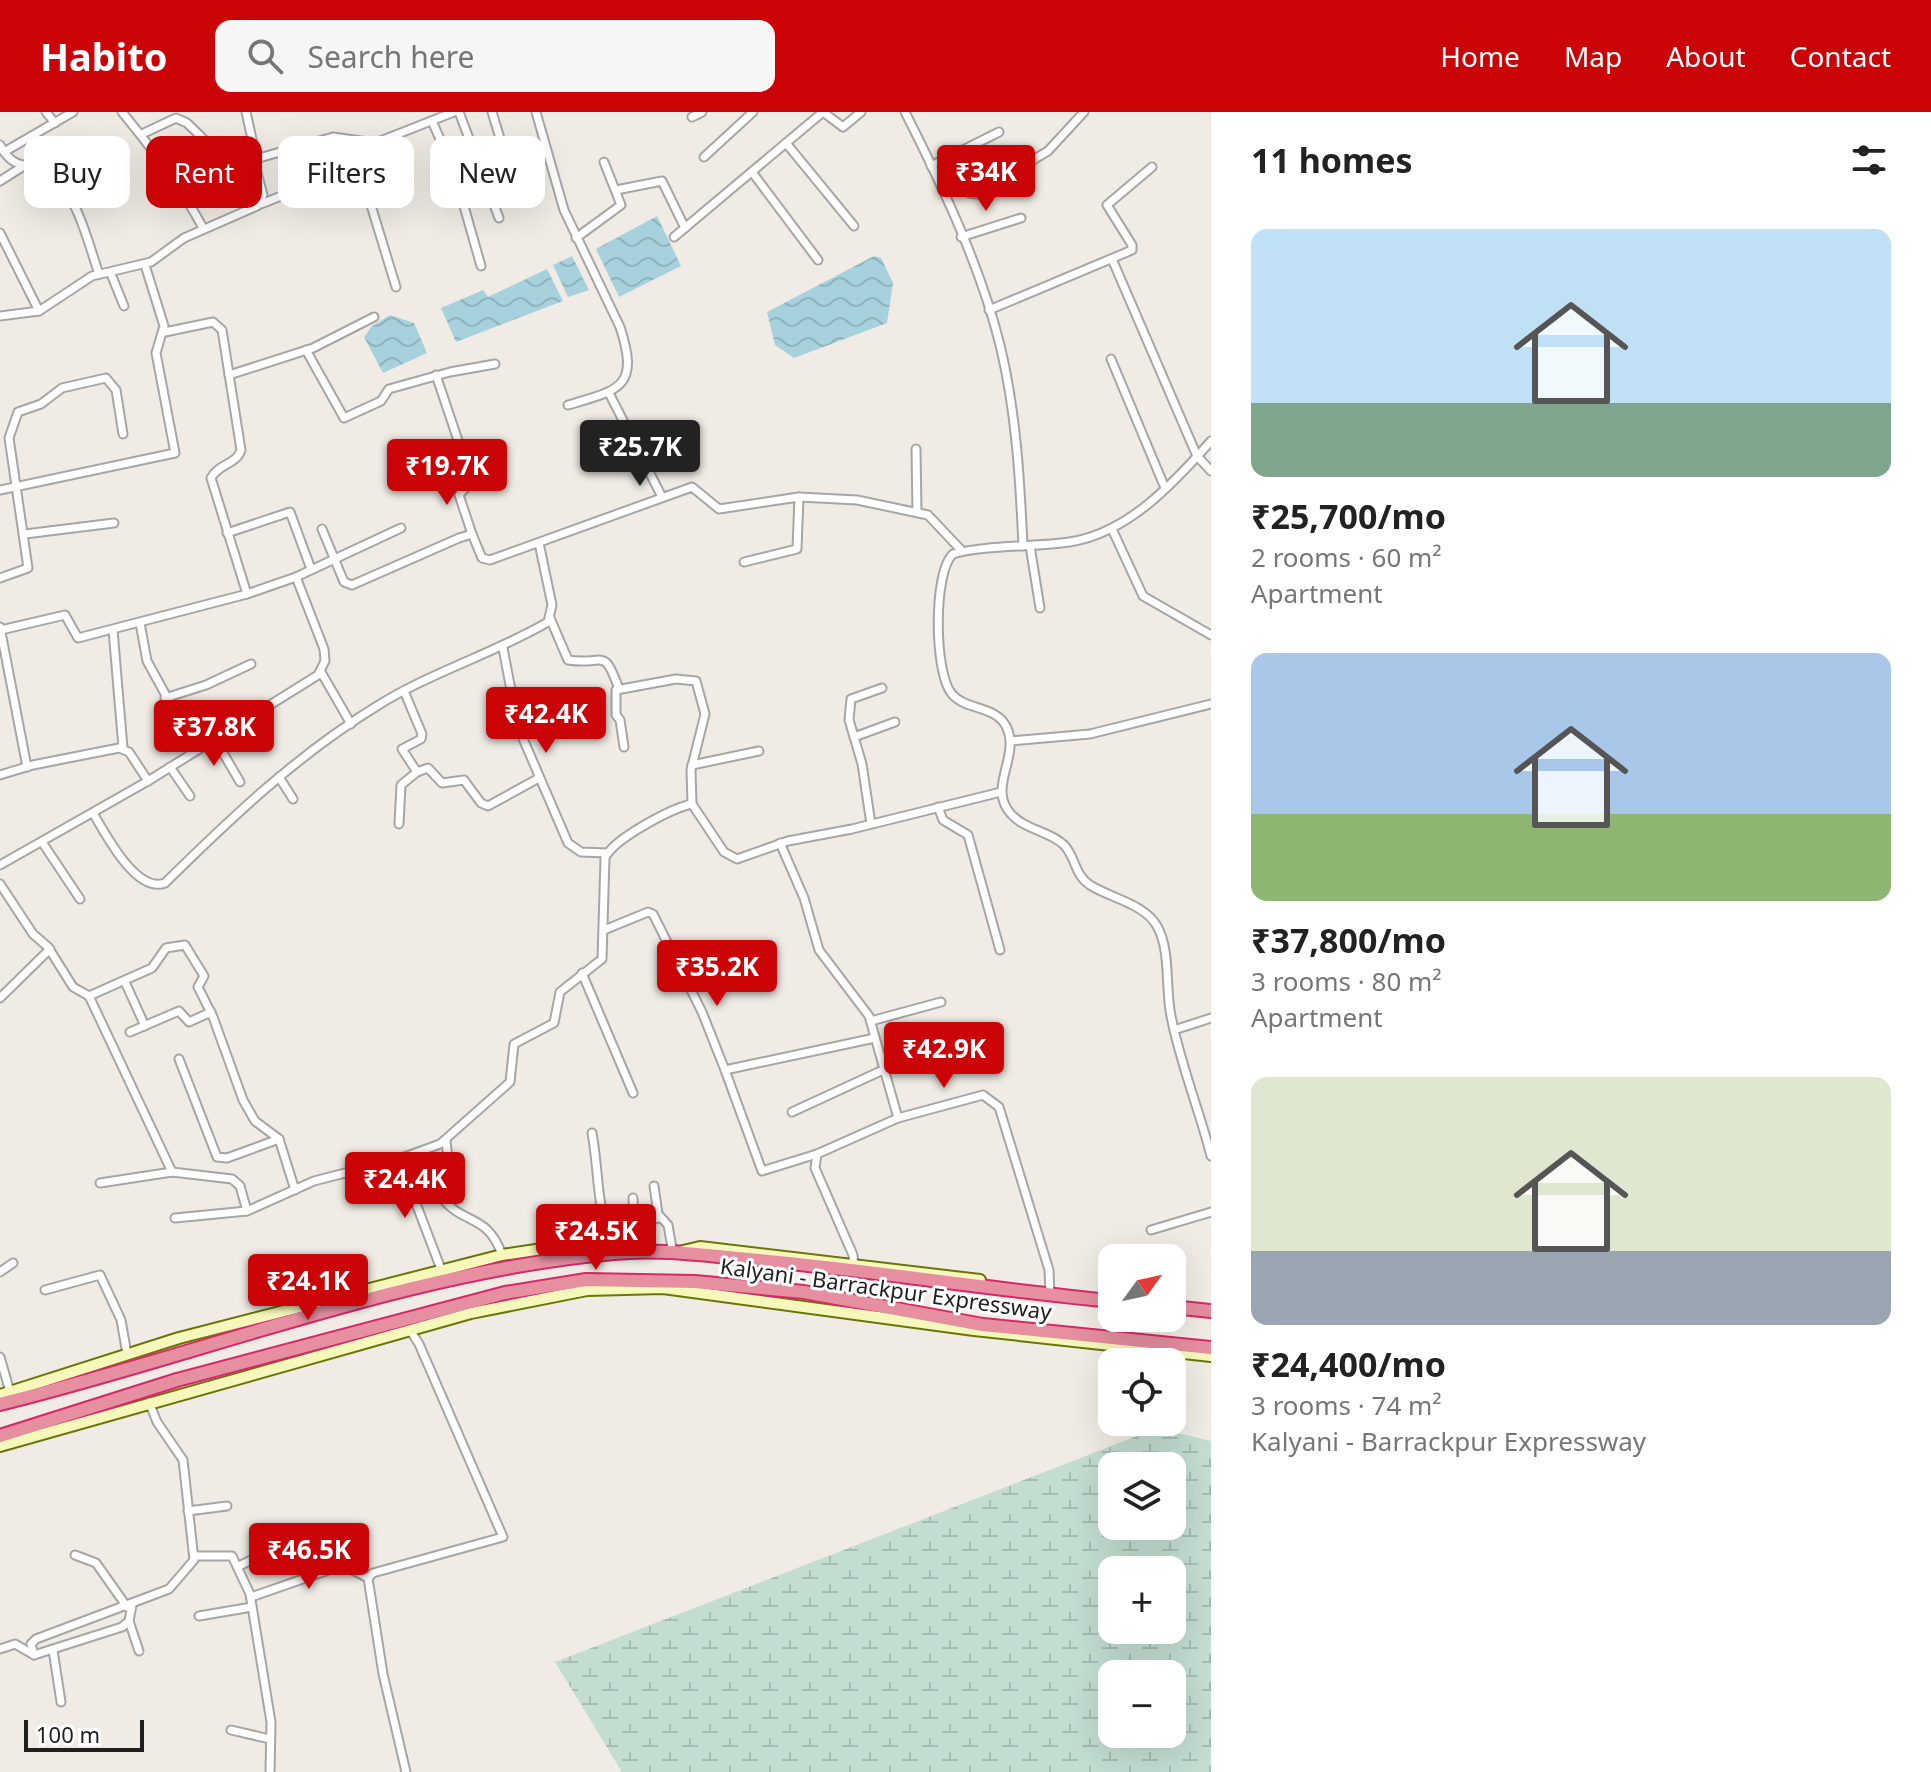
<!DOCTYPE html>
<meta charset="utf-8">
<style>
:root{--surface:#fff;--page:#f6f6f6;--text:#222;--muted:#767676;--accent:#ca0407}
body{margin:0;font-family:"Noto Sans",sans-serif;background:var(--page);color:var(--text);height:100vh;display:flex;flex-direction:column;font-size:30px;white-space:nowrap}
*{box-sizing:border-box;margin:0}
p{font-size:26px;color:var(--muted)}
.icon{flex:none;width:44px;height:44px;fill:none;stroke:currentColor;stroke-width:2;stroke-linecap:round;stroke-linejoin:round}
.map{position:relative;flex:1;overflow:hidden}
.drawer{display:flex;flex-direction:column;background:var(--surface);width:720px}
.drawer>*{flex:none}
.hud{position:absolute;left:24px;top:24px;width:760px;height:72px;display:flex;gap:16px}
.needle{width:52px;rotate:57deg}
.tools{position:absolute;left:1098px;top:1132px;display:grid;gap:16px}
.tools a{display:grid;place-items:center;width:88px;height:88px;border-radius:16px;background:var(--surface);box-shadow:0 8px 32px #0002;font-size:40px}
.scale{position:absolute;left:24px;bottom:20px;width:120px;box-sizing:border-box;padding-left:8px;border:4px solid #1f1f1f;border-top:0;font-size:22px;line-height:28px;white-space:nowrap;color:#1f1f1f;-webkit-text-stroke:6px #fff;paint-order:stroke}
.price{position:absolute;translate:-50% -68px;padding:0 18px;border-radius:8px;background:var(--accent);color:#fff;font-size:26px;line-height:52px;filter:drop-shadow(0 2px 4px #0008)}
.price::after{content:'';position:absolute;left:50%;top:48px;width:24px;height:18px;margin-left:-12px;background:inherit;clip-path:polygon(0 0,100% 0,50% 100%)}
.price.current{background:#222;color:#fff}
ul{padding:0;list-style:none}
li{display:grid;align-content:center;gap:16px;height:424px;padding:0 40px}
li span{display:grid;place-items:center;height:248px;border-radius:16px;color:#555}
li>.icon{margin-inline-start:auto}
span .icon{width:144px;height:144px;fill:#fffc;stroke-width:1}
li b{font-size:34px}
h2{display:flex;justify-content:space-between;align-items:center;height:96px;padding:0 40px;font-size:34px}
.chip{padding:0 28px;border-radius:16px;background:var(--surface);box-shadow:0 8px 32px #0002;font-size:28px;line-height:72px}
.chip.current{background:var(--accent);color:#fff}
header{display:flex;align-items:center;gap:48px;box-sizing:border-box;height:112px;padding:0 40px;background:var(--accent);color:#fff}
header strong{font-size:38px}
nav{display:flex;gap:44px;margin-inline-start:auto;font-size:28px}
.search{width:560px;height:72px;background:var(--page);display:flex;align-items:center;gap:20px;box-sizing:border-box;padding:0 28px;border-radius:16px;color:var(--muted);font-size:30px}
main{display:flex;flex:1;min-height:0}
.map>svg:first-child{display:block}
</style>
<header>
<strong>Habito</strong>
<div class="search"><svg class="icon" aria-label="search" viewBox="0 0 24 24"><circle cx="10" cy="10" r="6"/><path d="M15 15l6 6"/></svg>Search here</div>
<nav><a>Home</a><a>Map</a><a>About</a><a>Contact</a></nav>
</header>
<main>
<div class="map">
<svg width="1211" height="1660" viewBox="0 0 1211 1660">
<defs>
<pattern id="wetland-marsh" width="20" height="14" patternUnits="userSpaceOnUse" patternTransform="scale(2)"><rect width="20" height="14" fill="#c3ddd1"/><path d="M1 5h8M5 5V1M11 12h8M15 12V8" fill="none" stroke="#a7bdb3"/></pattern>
<pattern id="water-waves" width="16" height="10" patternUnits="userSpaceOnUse" patternTransform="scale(2)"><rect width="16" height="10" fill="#a7d1dc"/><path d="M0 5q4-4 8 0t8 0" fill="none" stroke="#8fb3bc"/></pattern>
</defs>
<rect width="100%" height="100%" fill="#f0ece5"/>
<path fill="url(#wetland-marsh)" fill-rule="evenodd" d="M1158 1316 1211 1329V1660H622L555 1550ZM1112 1354H1172V1414H1112ZM1112 1458H1172V1518H1112ZM1112 1562H1172V1622H1112Z"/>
<g fill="url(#water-waves)">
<path d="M657 104 681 154 619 185 596 137Z"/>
<path d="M572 144 589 178 568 185 553 153Z"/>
<path d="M874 144 881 146 893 171 887 211 794 246 775 233 767 200Z"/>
<path d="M547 157 563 189 456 230 441 196 483 178 488 185Z"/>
<path d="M390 203 414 211 427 241 383 261 364 225 372 214Z"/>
</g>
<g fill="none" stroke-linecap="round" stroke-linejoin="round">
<g stroke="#a6a6a6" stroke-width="11">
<g id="street">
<path d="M46 0 55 11"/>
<path d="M122 0C153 38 180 73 203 116"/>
<path d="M246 0 256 45"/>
<path d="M459 0 499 106"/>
<path d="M492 0 508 53"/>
<path d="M536 0 564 98 620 215C640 276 619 278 568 293"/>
<path d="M823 0 843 15 861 0"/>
<path d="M905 0C942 73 980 153 1000 233 1016 299 1020 367 1023 434"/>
<path d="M692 5 702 0"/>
<path d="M432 9 454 59 481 154"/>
<path d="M142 22 176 6 187 11 223 46 255 43"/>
<path d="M360 30 370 90 396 175"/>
<path d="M786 31 854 114"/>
<path d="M0 33C16 63 31 47 51 62 78 84 88 131 99 162"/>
<path d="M4 40 73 0"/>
<path d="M704 45 753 0"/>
<path d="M950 45 969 81 976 82 1048 39 1084 0"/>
<path d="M931 54 999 20"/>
<path d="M752 60 818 148"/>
<path d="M0 69 22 55"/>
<path d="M616 78 662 69 685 116"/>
<path d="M261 92 314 71"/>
<path d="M0 121 39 199"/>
<path d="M674 125 823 0"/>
<path d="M961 125 1021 106"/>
<path d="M576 126 621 93 604 50"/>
<path d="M1112 147 1197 344 1211 359"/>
<path d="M111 162 124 194"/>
<path d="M989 198 1132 138V133L1107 93 1152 55"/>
<path d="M0 204 39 199 92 164 151 150 184 126 257 94 263 83 255 52 259 46 333 25 375 31 454 0"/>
<path d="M165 220 213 210 222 218 241 338C237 352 218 352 211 366L247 482"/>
<path d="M306 238 344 306 381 289 389 277 450 260 495 252"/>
<path d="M1111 247 1165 376"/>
<path d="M229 263 313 236 374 205"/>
<path d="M436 263 470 364 469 372 459 383 472 422"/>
<path d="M609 281 662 385"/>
<path d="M1211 329C1174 371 1127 422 1069 430 1036 435 983 433 953 442 933 460 934 562 952 582 966 599 997 593 1007 616 1020 645 987 676 1011 702 1025 718 1050 719 1064 733 1076 745 1074 763 1090 773 1110 786 1145 792 1157 814 1171 839 1165 876 1171 904 1180 951 1199 997 1211 1044"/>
<path d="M916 337 917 400"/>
<path d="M0 378 175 341 156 241 164 214 145 153"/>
<path d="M322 417 344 470 352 473 459 426 472 422 482 446 490 448 692 375 719 397 799 385 857 388 928 403 962 439"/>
<path d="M1112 417 1143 484 1211 523"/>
<path d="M227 421 290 400 311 457"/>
<path d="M25 422 114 411"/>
<path d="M1030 434 1040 496"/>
<path d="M744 450 797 437 799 385"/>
<path d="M0 466 28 456 9 326 18 300 41 292 62 276 106 266 116 278 123 322"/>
<path d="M550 506 568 548C605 554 603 533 619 577"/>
<path d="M140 511 147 549 196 638"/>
<path d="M0 515 27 655"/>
<path d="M1 518 65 503 78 526 247 482 296 465 401 416"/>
<path d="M113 518 123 636"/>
<path d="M503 536 518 615 568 731 581 740 607 741"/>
<path d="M321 560 351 612"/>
<path d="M404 579 422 622 421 627 402 637 417 660 428 656 442 671 464 668 481 691 488 694 539 666"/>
<path d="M165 586 206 573 251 552"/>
<path d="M854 625 895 610"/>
<path d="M215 627 240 670"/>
<path d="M1011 629 1090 622 1211 592"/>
<path d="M624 635 620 608 616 603V578L676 567 696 569 705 602 691 658 692 692"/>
<path d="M692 653 759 639"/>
<path d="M170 655 190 684"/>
<path d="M0 663 33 653 119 636 129 640 148 669"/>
<path d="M279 665 293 687"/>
<path d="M938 695 943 708 968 723 1000 838"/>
<path d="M93 701C105 721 136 782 165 771 231 706 297 643 377 594 431 560 493 542 548 510L552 493 539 431"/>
<path d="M399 712 401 673 417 660"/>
<path d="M871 712 862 652 849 608 851 587 882 576"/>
<path d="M42 730 80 787"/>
<path d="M780 731 804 786 819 838 869 904 898 1006"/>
<path d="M0 753 148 669 318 563 325 549 324 537 296 465"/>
<path d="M0 772 33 822 48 835 73 875 89 884 152 856 166 836 185 833 204 864 198 875 213 905 243 988 255 1009 279 1027 295 1078"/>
<path d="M604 818 648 800 653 802 702 900 725 958 875 926"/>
<path d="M582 861 633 981"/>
<path d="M125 870 145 914"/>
<path d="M89 884 172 1060"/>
<path d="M0 886 50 837"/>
<path d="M871 909 941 890"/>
<path d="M1174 918 1211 906"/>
<path d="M130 920 179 899 189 910 211 900"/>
<path d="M179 947 217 1045 227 1046 279 1027"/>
<path d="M725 958 762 1059 817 1042"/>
<path d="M792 1000 883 958"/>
<path d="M592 1021C598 1054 597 1083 605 1115L596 1129"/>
<path d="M446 1029 448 1047 438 1079C458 1115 487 1098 502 1143"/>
<path d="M399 1047 441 1157"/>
<path d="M100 1071 172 1060 232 1067 240 1074 247 1099"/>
<path d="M654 1074 658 1102 668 1113 673 1142"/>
<path d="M633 1086 635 1140"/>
<path d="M175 1106 247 1099 314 1069 399 1047 440 1032 510 970 514 932 554 911 560 880 602 847 605 746C613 727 672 696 692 692L724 740 737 747 788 729 852 717 1001 680"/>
<path d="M635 1109 660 1106"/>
<path d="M1151 1118 1211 1100"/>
<path d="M854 1157 853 1143 815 1056 817 1042 898 1006 983 983 999 995 1049 1158 1050 1183"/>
<path d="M0 1160 13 1151"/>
<path d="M45 1178 100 1163 121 1208 127 1242"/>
<path d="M0 1245 10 1280"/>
<path d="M188 1399 227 1394"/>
<path d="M75 1443 96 1451 127 1495"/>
<path d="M196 1444H232L250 1482 271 1610 270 1660"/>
<path d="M239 1454 298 1425"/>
<path d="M251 1485 343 1453 368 1466"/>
<path d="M199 1504 252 1495"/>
<path d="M129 1509 139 1539"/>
<path d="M0 1537 15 1532 34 1543 122 1515 129 1509 132 1493"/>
<path d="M53 1538 61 1590"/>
<path d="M34 1543 31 1532 36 1527 169 1477 194 1448 183 1348 157 1310 149 1290"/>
<path d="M231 1618 270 1627"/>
<path d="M406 1660 383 1562 368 1466 373 1461 503 1425 419 1232 410 1218"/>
</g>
</g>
<g stroke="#6b7507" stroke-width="14">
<g id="secondary">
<path d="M683 1139 700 1135 980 1168"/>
<path d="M0 1283 179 1226 502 1143 596 1129 619 1140"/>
<path d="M0 1334 471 1201 587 1178 663 1176 974 1218 1211 1244"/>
</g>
</g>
<g stroke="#d82867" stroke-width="16">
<g id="highway">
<path d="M1172 1195 1211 1199"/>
<path d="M0 1292C204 1242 404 1160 614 1141 661 1136 712 1144 759 1148 877 1159 994 1178 1112 1189"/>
<path d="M0 1324 177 1268 505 1181 586 1168 695 1170 804 1180 983 1213 1211 1236"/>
</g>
</g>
<use href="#street" stroke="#fff" stroke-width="7"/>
<use href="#secondary" stroke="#f6f8bb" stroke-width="10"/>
<use href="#highway" stroke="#e58fa0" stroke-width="12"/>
</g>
<g text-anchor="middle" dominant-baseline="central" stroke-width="6" stroke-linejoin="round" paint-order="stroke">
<g font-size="22" fill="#1f1f1f" stroke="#fff">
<text transform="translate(886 1176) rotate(8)">Kalyani - Barrackpur Expressway</text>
</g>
</g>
</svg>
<div class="tools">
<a><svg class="needle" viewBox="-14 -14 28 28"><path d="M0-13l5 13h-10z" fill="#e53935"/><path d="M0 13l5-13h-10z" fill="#767676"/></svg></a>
<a><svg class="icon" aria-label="locate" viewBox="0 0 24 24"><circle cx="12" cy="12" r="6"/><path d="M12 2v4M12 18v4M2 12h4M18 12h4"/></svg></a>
<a><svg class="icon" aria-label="layers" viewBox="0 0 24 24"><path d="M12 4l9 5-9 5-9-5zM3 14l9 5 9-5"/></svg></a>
<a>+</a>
<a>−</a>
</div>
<div class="scale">100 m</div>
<b class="price" style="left:986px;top:101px">₹34K</b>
<b class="price current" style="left:640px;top:376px">₹25.7K</b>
<b class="price" style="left:447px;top:395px">₹19.7K</b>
<b class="price" style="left:546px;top:643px">₹42.4K</b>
<b class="price" style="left:214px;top:656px">₹37.8K</b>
<b class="price" style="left:717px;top:896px">₹35.2K</b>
<b class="price" style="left:944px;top:978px">₹42.9K</b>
<b class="price" style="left:405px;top:1108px">₹24.4K</b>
<b class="price" style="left:596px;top:1160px">₹24.5K</b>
<b class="price" style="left:308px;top:1210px">₹24.1K</b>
<b class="price" style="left:309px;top:1479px">₹46.5K</b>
<div class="hud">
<a class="chip">Buy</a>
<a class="chip current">Rent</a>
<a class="chip">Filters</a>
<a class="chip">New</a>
</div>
</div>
<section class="drawer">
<h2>11 homes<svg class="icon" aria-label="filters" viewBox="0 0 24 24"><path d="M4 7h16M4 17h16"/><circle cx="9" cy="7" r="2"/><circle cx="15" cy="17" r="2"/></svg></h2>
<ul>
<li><span style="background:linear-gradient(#bfe0f5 70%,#7fa58c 0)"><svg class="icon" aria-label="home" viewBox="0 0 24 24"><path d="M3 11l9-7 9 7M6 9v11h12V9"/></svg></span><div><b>₹25,700/mo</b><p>2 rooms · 60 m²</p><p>Apartment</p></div></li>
<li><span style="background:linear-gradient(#a9c7e8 65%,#8fb573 0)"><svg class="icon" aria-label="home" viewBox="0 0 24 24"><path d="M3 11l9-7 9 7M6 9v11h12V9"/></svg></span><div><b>₹37,800/mo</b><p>3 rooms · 80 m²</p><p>Apartment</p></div></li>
<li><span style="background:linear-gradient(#dfe7d0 70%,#9aa5b1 0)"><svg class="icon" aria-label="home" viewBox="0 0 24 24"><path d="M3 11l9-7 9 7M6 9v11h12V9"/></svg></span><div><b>₹24,400/mo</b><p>3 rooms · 74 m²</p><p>Kalyani - Barrackpur Expressway</p></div></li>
</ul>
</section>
</main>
